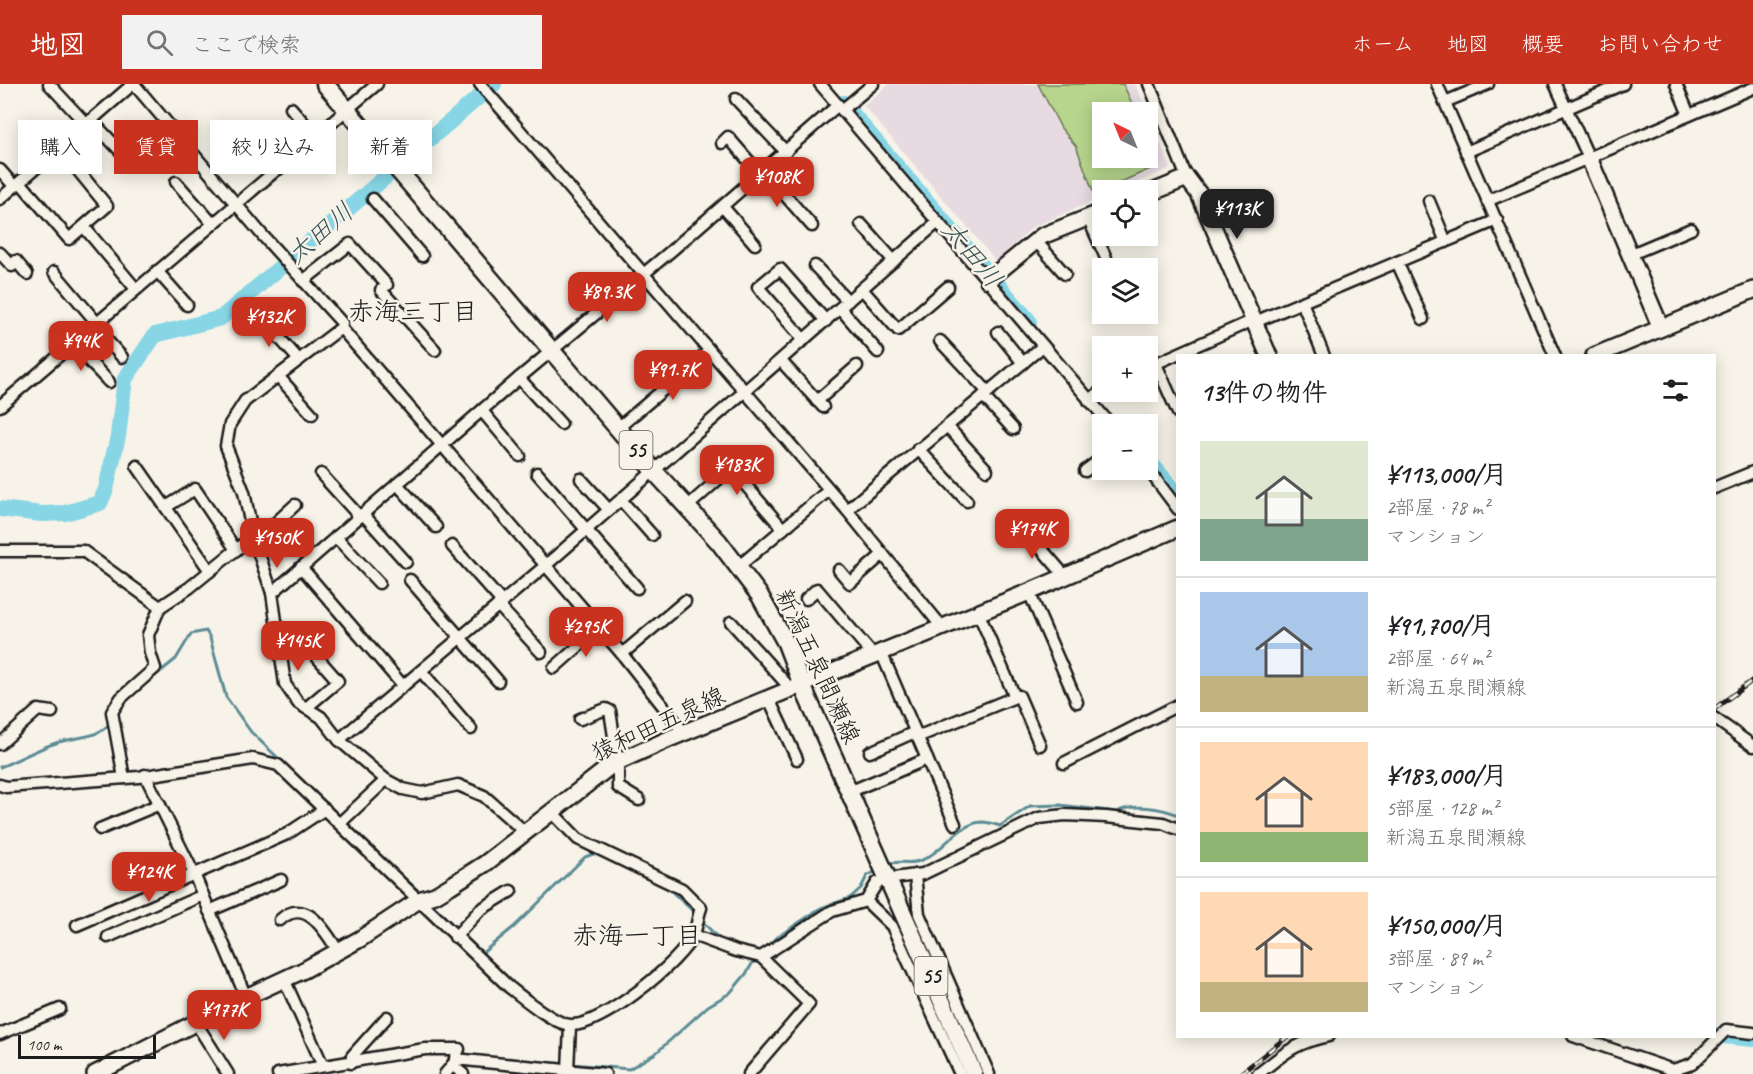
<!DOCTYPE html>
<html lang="ja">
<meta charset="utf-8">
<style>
:root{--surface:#fff;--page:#f2f2f2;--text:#202124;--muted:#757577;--line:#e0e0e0;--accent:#c8321e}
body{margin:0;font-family:Caveat,"Klee One",sans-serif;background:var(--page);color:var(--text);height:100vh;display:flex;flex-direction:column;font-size:22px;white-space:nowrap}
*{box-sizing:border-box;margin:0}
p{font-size:20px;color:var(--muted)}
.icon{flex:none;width:33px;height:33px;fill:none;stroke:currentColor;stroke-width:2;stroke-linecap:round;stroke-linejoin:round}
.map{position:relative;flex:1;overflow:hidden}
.panel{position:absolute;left:1176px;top:270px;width:540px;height:684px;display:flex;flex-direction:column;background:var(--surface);border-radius:0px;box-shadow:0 3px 15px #0003}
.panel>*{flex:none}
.hud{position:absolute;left:18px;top:36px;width:570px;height:54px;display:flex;gap:12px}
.needle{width:39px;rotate:317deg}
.fabs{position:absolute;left:1092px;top:18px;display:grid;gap:12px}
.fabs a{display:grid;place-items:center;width:66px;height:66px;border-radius:0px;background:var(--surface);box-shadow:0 3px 15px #0003;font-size:30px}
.scale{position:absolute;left:18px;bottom:15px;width:138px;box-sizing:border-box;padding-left:6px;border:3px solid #1c1c1c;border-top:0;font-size:16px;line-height:21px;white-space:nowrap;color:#1c1c1c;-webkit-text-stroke:4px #f7f3e8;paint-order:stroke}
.price{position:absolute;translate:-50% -51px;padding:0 14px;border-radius:12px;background:var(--accent);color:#fff;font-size:20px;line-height:39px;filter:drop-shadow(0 2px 3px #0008)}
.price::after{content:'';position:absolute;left:50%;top:36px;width:18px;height:14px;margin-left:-9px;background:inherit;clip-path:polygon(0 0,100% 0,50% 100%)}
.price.selected{background:#222;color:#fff}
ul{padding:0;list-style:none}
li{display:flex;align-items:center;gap:18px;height:150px;padding:0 24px}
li+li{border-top:2px solid var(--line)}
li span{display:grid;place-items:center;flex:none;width:168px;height:120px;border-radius:0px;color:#555}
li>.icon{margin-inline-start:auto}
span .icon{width:72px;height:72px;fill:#fffc;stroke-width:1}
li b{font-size:26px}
h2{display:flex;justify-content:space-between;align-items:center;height:72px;padding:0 24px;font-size:26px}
.chip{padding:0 21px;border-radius:0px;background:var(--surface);box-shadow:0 3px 15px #0003;font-size:21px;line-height:54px}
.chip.selected{background:var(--accent);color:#fff}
header{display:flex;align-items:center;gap:36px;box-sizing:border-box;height:84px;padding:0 30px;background:var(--accent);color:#fff}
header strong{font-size:28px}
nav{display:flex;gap:33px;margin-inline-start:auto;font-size:21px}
.search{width:420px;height:54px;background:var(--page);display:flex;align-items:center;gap:15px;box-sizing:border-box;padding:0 21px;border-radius:0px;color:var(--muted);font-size:22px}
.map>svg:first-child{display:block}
</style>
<header>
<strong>地図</strong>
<div class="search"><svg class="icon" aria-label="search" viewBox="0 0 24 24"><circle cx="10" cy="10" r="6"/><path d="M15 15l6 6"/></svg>ここで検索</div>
<nav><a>ホーム</a><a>地図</a><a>概要</a><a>お問い合わせ</a></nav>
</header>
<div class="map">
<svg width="1753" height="990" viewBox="0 0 1753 990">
<rect width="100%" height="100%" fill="#f7f3e8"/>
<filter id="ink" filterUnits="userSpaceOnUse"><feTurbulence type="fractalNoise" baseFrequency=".0167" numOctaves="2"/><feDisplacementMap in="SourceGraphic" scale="12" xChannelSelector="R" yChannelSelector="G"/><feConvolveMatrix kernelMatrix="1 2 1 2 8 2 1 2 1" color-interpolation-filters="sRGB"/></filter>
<g filter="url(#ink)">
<path fill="#e7dbe1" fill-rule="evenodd" d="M889 0H1135L1171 84 1118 106H1102V113L1033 143 996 177 864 22ZM1102 28H1148V74H1102Z"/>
<path fill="#b7d58d" stroke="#6a7854" stroke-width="1.5" d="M1038 0H1123L1136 28H1102V74H1148V55L1159 81 1094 110 1076 62 1061 44Z"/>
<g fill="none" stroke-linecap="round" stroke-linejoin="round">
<g stroke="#5c8b95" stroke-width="3">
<path d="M145 600 176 575 191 550 206 547 210 554 226 613 251 648 326 720"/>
<path d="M115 633 129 614"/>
<path d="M0 683C19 676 37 665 56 659 75 652 97 656 111 638"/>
<path d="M380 772 422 810"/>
<path d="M604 773 669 805 697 831"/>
<path d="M886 781C896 775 908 781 919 777 940 771 958 739 982 738 987 738 994 740 1000 742L1030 722 1060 721 1117 728C1133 719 1162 724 1178 731"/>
<path d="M431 819 458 846"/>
<path d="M701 836 721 857"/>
<path d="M463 851 473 861"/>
<path d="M763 866 779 852 821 824 850 814 861 804 867 792 878 786"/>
<path d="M479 868 481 870 515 842 585 773 596 769 598 770"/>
<path d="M461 970 514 976"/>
<path d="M523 977 565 980"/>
<path d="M571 980 629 985 656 969 708 922 730 909 746 890 755 875"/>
</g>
<g stroke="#87d5e5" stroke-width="16">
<path d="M843 19 1029 237"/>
<path d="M1148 376 1178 411"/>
<path d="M0 425 42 430 65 429 100 419 106 405 118 352 125 295 155 251 221 234 494 0"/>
<path d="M1714 951 1753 955"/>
</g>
<g stroke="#1c1c1c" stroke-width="15">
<g id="street">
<path d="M49 0 86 40"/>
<path d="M134 0 264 153 342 239 341 244 245 317 230 340 226 362 244 408 253 452 272 509 285 600 298 619 321 633 339 656 386 696 403 705 422 709 458 701 484 712 525 748"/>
<path d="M480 0 847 426 942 543"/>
<path d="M820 0 1110 340"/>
<path d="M1149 0 1187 94"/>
<path d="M1437 0 1555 272"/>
<path d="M1555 0 1589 74"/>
<path d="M1676 0 1689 31"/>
<path d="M736 15 786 68"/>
<path d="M1445 18 1488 0"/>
<path d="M291 24 316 53"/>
<path d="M842 26 873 0"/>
<path d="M91 36 129 76"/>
<path d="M253 56 279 85"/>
<path d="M722 59 728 53 760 90"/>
<path d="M1466 68 1623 0"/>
<path d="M0 86 14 102"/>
<path d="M764 87 812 142"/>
<path d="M20 98 69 155 107 122 59 63"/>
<path d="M176 98 213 140"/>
<path d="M0 115 133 0"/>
<path d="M373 115 422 172"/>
<path d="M1429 117 1446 158"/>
<path d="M1487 117 1753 4"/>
<path d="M723 123 755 160"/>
<path d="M1088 134 1106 174"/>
<path d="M861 140 894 177"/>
<path d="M84 143 136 205"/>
<path d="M1036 157 1065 190"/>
<path d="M0 169 12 182 16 177 27 190"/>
<path d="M1629 171 1691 145"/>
<path d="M1397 178 1423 235"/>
<path d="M815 182 848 217"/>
<path d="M157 187 187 221"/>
<path d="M54 188 97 239"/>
<path d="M303 197 350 160 387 201"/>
<path d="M862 205 898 246 948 203"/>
<path d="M381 206 435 266"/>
<path d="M1302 218 1324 272"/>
<path d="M840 224 878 268"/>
<path d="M260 232 299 276"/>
<path d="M94 242 122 273"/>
<path d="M341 244 622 570 685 650"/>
<path d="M998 248 1023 279"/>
<path d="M804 256 758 203 780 185 826 237"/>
<path d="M940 257 988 308"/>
<path d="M73 260 109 298"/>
<path d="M781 277 823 323"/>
<path d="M1156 280 1178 329"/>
<path d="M1148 283 1247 239 1262 235 1497 136"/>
<path d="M278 292 312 330"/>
<path d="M519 294 561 340"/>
<path d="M983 312 1013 345"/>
<path d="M817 317 857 282"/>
<path d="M1089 317 1102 306"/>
<path d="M0 322 377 0"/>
<path d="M482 327 520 372"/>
<path d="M947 342 987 386"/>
<path d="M618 344 709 267"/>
<path d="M918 365 967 417"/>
<path d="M137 382 210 487"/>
<path d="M1148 385 1178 425"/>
<path d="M1085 387 1102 374"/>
<path d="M537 389 637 504"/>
<path d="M321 390 359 432"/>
<path d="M581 395 609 426"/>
<path d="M397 400 436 443"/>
<path d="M1714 404 1753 388"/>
<path d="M621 416 652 451"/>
<path d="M166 423 195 405 236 466"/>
<path d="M687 423 731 384 783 445"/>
<path d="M847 426 1043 262"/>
<path d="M363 430 406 478"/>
<path d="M1021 441 1065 492"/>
<path d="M336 453 379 499"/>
<path d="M255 458 295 421"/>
<path d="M452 462 502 518"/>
<path d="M0 467H83L160 523"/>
<path d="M301 483 403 602"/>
<path d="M738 483 829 406"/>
<path d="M839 486 850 499 883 470"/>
<path d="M410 496 498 597"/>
<path d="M1029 508 1077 618"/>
<path d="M272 509 519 294 671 167 838 21"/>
<path d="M806 515 817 505 873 571"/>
<path d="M498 521 541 568"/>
<path d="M731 538 791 605"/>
<path d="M881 568 955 740"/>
<path d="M622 570 685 517"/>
<path d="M554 584 599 544"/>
<path d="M421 587 471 645"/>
<path d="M1015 613 1019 612 1040 661"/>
<path d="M769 615 797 675"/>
<path d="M306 624 338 597 317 573"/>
<path d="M1714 634 1753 662"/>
<path d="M580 635 606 625 610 627 618 678V703L639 716"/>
<path d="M917 653 1015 613 978 528"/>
<path d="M339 656 545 482 938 138"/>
<path d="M0 660 38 626 52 628"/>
<path d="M870 668 915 648"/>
<path d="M1064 679 1178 621"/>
<path d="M145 691 194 790 246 913"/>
<path d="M124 694 112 628 121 614 155 584 150 569 148 551 160 523 189 504 253 452"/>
<path d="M0 701 6 703 139 693 253 675 278 681 509 903C522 913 555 941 571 941 601 943 682 877 694 850 697 842 698 832 701 824L682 805 578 755 552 728"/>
<path d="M849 708 927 675"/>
<path d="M340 739 386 696"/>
<path d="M100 745 160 720"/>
<path d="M915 791 919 830 989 990"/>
<path d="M866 817 892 842 960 990"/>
<path d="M209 827 281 796"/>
<path d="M280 836C306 812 326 848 338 867"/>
<path d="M77 841 287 750 325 725"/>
<path d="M693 851 736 867 761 873 809 920 749 990"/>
<path d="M108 853 203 811"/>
<path d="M455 853 480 826 511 807"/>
<path d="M761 873 832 827 866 817 877 799 887 795 923 790 1039 734 1065 731 1106 733 1163 739 1178 745"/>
<path d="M284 895 323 982"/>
<path d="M196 939 228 990"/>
<path d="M0 950 60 925"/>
<path d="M1573 952 1673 986"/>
<path d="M351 979 352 972 387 933"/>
<path d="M452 981 463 990"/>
<path d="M568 986 570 942"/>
<path d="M278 990 425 965H459L455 975"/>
<path d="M445 990 456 977 455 975 605 990"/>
<path d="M1258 990C1285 969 1294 959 1329 952"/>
<path d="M1670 990 1673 986 1692 980 1726 946 1753 949"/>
</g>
</g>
<g stroke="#1c1c1c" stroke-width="20">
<g id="secondary">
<path d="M1589 74 1661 244"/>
<path d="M1148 110 1187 94 1199 110 1269 272"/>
<path d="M988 196 1042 152 1102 128"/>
<path d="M1594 272 1753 206"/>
<path d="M95 990 246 913 304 886 360 855 419 816 435 811 450 802 486 779 613 680 671 654 1029 508 1178 444"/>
</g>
</g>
<g stroke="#1c1c1c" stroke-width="21">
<path id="primary" d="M325 0 654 387 719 458 760 512 786 559 802 601 974 990"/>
</g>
<use href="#street" stroke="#f7f3e8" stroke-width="10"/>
<use href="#secondary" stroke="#f7f3e8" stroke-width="15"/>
<use href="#primary" stroke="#f7f3e8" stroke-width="16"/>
<g stroke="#1c1c1c" stroke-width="5">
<g id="rail">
<path d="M1714 625 1753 596"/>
<path d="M1240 990 1288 952"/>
</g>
</g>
<use href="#rail" stroke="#f7f3e8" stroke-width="3" stroke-dasharray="9" stroke-linecap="butt"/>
</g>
</g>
<g text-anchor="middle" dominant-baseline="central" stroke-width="5" stroke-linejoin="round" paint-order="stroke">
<g fill="#f7f3e8" stroke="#5e5c59" stroke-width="1.5">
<rect x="619.5" y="347" width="33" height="38" rx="4.5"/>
<rect x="914.5" y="873" width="33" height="38" rx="4.5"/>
</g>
<g font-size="22" font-weight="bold" fill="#1c1c1c">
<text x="636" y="366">55</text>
<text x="931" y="892">55</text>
</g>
<g font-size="24" fill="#1c1c1c" stroke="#f7f3e8">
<text transform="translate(818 582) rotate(65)">新潟五泉間瀬線</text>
<text transform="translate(658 640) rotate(-25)">猿和田五泉線</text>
</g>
<g font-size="26" font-style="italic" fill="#3c5458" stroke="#f7f3e8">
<text transform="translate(320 149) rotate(-41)">太田川</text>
<text transform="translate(972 170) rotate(50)">太田川</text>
</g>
<g font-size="26" fill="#1c1c1c" stroke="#f7f3e8">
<text x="413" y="227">赤海三丁目</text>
<text x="637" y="851">赤海一丁目</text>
</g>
</g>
</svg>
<div class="fabs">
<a><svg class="needle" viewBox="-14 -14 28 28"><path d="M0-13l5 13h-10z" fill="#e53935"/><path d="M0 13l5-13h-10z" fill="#757577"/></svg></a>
<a><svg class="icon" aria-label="locate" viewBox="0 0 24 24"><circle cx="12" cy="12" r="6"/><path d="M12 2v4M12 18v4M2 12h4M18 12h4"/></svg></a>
<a><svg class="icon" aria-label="layers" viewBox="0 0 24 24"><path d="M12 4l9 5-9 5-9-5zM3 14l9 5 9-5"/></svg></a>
<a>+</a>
<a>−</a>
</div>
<div class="scale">100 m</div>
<b class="price" style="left:777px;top:124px">¥108K</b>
<b class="price selected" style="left:1237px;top:156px">¥113K</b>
<b class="price" style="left:607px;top:239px">¥89.3K</b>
<b class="price" style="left:269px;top:264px">¥132K</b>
<b class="price" style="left:81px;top:288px">¥94K</b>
<b class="price" style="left:673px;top:317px">¥91.7K</b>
<b class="price" style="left:737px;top:412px">¥183K</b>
<b class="price" style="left:1032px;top:476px">¥174K</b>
<b class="price" style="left:277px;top:485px">¥150K</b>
<b class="price" style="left:586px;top:574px">¥295K</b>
<b class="price" style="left:298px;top:588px">¥145K</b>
<b class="price" style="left:149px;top:819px">¥124K</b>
<b class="price" style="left:224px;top:957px">¥177K</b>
<div class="hud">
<a class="chip">購入</a>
<a class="chip selected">賃貸</a>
<a class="chip">絞り込み</a>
<a class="chip">新着</a>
</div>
<section class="panel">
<h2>13件の物件<svg class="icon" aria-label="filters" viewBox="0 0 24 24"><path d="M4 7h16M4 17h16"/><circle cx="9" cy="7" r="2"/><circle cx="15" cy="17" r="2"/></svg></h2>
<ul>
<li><span style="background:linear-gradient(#dfe7d0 65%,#7fa58c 0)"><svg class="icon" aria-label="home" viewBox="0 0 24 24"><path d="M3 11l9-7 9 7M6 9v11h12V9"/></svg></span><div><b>¥113,000/月</b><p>2部屋 · 78 m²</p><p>マンション</p></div></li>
<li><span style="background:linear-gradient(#a9c7e8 70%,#c2b280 0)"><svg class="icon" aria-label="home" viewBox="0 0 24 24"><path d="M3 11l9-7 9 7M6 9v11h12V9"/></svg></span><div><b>¥91,700/月</b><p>2部屋 · 64 m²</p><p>新潟五泉間瀬線</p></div></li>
<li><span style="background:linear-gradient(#ffd9b3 75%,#8fb573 0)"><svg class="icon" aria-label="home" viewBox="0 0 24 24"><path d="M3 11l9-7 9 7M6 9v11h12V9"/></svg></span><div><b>¥183,000/月</b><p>5部屋 · 128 m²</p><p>新潟五泉間瀬線</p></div></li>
<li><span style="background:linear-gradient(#ffd9b3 75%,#c2b280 0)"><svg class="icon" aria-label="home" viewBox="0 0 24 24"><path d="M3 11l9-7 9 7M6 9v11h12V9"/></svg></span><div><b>¥150,000/月</b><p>3部屋 · 89 m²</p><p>マンション</p></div></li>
</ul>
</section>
</div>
